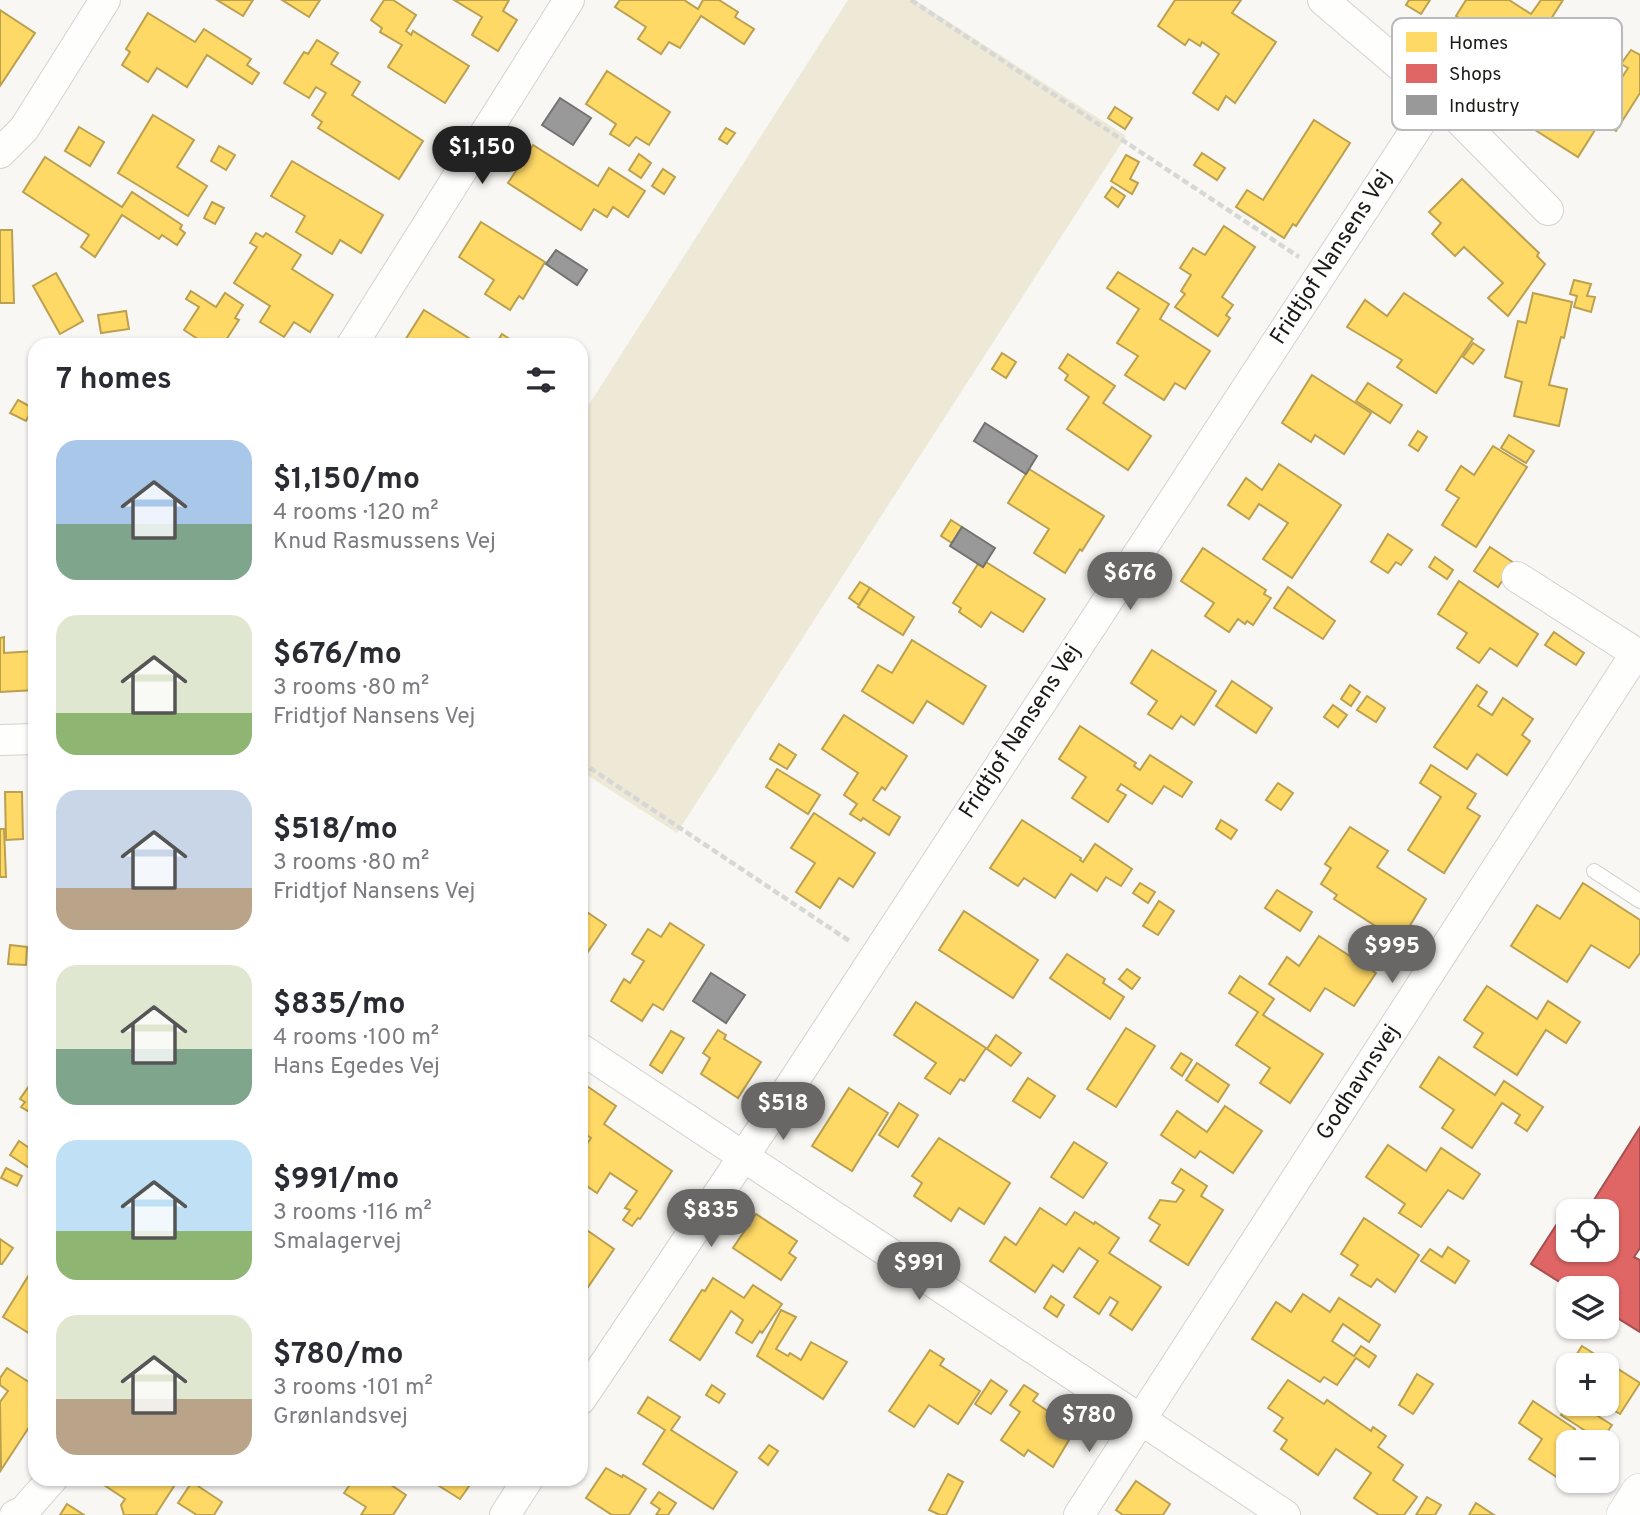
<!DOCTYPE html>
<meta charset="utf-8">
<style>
:root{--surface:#fff;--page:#f7f7f7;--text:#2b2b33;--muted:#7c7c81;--accent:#686765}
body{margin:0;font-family:Overpass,sans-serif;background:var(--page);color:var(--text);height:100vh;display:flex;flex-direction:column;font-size:26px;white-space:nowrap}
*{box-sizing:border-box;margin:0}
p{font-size:23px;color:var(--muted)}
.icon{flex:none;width:38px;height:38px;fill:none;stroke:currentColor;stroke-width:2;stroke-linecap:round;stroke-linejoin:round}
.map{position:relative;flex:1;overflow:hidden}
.side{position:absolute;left:28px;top:338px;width:560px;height:1148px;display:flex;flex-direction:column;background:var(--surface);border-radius:21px;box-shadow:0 2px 5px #0004}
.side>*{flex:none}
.fabs{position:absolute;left:1556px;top:1199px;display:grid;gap:14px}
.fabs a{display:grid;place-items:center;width:63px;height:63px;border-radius:14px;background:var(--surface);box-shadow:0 2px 5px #0004;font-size:35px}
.price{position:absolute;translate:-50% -60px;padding:0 16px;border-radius:24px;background:var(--accent);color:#fff;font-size:23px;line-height:46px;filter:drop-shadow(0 2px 4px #0008)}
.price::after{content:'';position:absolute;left:50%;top:42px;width:21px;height:16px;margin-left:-10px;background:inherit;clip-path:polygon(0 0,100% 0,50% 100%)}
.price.selected{background:#222;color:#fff}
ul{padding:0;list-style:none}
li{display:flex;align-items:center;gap:21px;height:175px;padding:0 28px}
li span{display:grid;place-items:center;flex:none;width:196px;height:140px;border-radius:21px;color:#555}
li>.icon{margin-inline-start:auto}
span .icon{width:84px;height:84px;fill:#fffc;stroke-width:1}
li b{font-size:30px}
h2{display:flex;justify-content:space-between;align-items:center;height:84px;padding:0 28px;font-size:30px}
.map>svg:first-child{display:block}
</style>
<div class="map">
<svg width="1640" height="1515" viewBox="0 0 1640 1515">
<rect width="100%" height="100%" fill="#f8f7f3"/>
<path fill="#eee8d7" d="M848 0H915L1126 136 677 833 581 771V417Z"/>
<g fill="#ffd966" stroke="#bba04f" stroke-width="2">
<path d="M217 0H253L243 16Z"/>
<path d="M282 0H320L309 17Z"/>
<path d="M384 0H393L416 15 406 31 411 35 413 31 469 66 445 103 388 67 402 45 380 32 382 28 371 20Z"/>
<path d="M454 0H509L503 11 517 20 498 51 472 35 482 17Z"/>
<path d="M620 0H684L698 9 703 0H719L738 12 735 17 754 29 744 44 701 16 680 48 669 42 661 54 638 39 646 27 615 7Z"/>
<path d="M1175 0H1241L1232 13 1276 42 1235 103 1226 96 1218 110 1193 93 1219 54 1202 42 1200 46 1189 39 1185 45 1158 26Z"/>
<path d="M1409 0H1430L1421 14 1406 5Z"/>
<path d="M1466 0H1509L1531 14 1541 0H1563L1535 44 1522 35 1498 73 1512 82 1497 106 1482 97 1493 78 1456 54 1473 27 1456 16Z"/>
<path d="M0 10 35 33 0 86Z"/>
<path d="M148 13 195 42 204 29 251 59 247 65 259 73 252 84 207 55 187 87 157 68 148 82 122 65 130 52 126 49Z"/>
<path d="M317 40 338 53 331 64 360 82 352 95 423 141 399 179 318 128 322 122 312 115 326 93 316 87 309 98 284 83 304 52 308 54Z"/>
<path d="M1631 50 1640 55V93L1616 131 1600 122 1578 157 1535 130 1571 73 1574 76 1582 63 1617 85 1628 68 1621 64Z"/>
<path d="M607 71 670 112 649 145 636 137 629 146 610 134 616 124 586 104Z"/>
<path d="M1115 107 1132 118 1125 129 1108 118Z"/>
<path d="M153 115 194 140 177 167 207 186 188 216 118 173Z"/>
<path d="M1314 120 1350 143 1296 226 1293 224 1284 238 1236 207 1247 190 1263 200Z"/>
<path d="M79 127 104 142 90 166 65 151Z"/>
<path d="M726 128 735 133 727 144 719 139Z"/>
<path d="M533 145 598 186 609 168 645 191 628 217 613 207 607 217 594 209 581 230 508 183Z"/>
<path d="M219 146 235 155 226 170 211 161Z"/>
<path d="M1202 153 1225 168 1217 180 1194 165Z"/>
<path d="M639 154 651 163 641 178 629 170Z"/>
<path d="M1126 155 1139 162 1130 179 1138 183 1132 194 1111 181Z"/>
<path d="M45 157 122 207 132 192 182 225 180 229 185 233 177 245 162 235 159 239 122 215 95 257 81 247 89 235 23 192Z"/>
<path d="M292 161 383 215 361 253 340 240 332 254 296 232 305 216 271 196Z"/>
<path d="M663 169 675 177 664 194 652 186Z"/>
<path d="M1462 179 1539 253 1537 256 1545 264 1508 316 1488 298 1503 283 1464 247 1455 256 1432 234 1441 223 1429 212Z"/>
<path d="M1112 187 1125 196 1118 207 1105 197Z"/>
<path d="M212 202 224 208 215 224 204 218Z"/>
<path d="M481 222 545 262 523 299 519 296 510 310 485 294 494 280 459 257Z"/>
<path d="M1224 226 1255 247 1222 297 1233 305 1226 315 1230 318 1218 336 1175 307 1185 294 1181 291 1191 275 1180 268 1193 248 1205 255Z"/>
<path d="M0 230H12L14 303H0Z"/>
<path d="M256 233 263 237 266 233 301 255 292 269 333 295 310 332 294 322 284 337 260 322 270 306 234 283 257 247 250 243Z"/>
<path d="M1118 272 1169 304 1160 319 1210 351 1185 389 1175 383 1164 400 1125 375 1138 356 1117 343 1139 309 1107 288Z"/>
<path d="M56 273 83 321 60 334 33 286Z"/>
<path d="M1574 280 1591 284 1587 296 1595 297 1591 312 1574 307 1577 296 1570 294Z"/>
<path d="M191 291 216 307 225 293 243 305 235 318 239 320 226 340 234 345H207L184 330 199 307 186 299Z"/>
<path d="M1404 293 1473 339 1436 393 1397 367 1402 360 1347 327 1365 300 1387 316Z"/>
<path d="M1533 293 1572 302 1564 338 1561 337 1549 385 1567 389 1559 426 1514 416 1522 382 1505 377 1518 321 1526 323Z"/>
<path d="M424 310 480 345H402Z"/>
<path d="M126 311 129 329 101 333 98 315Z"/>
<path d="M502 334 519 345H495Z"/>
<path d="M1473 343 1484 350 1473 364 1463 357Z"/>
<path d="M1002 353 1016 362 1006 378 992 369Z"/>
<path d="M1068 354 1115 386 1103 403 1151 436 1128 470 1067 429 1089 397 1065 380 1068 375 1059 368Z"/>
<path d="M1312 375 1371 413 1344 454 1315 435 1311 442 1282 423Z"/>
<path d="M1368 383 1402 405 1390 423 1356 401Z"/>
<path d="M18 400 33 408 26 421 10 413Z"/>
<path d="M1418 431 1427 437 1418 451 1409 445Z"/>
<path d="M1509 435 1534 451 1526 463 1501 448Z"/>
<path d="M1493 446 1527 467 1476 547 1442 525 1459 498 1446 490 1461 466 1474 475Z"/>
<path d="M1279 464 1341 505 1292 578 1263 559 1288 523 1259 504 1249 519 1228 505 1246 478 1262 490Z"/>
<path d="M1029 469 1104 516 1082 551 1080 549 1065 573 1034 553 1049 529 1008 503Z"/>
<path d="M951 520 962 527 952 543 941 536Z"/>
<path d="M1388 534 1412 550 1401 565 1396 562 1388 573 1371 562Z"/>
<path d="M1490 547 1514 563 1498 587 1474 571Z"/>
<path d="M1203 548 1266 590 1264 594 1271 598 1253 625 1247 621 1245 624 1238 619 1229 632 1205 616 1214 603 1181 581Z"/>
<path d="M1435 557 1453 570 1447 579 1429 567Z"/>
<path d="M986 562 1045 599 1023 632 991 612 981 627 959 612 961 608 953 603 978 564 983 567Z"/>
<path d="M1459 581 1538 634 1517 666 1490 648 1479 663 1457 648 1467 633 1438 614Z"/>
<path d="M860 582 870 588 859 605 849 598Z"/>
<path d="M1288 587 1335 621 1323 639 1274 608Z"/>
<path d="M870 588 914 617 903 635 858 607Z"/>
<path d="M1554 632 1584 653 1576 665 1545 645Z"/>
<path d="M4 637V653L35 651V690L0 692V638Z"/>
<path d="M912 640 986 686 963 724 927 701 913 723 862 691 878 665 892 673Z"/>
<path d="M1152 650 1216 691 1194 725 1181 716 1172 729 1148 714 1157 701 1131 683Z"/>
<path d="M1232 681 1272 708 1256 733 1216 706Z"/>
<path d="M1350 685 1360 692 1351 706 1341 699Z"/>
<path d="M1477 685 1487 692 1478 706 1492 715 1503 698 1533 719 1522 735 1530 741 1507 775 1477 754 1467 769 1434 747Z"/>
<path d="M1367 696 1385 708 1376 722 1357 710Z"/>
<path d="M1333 705 1347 715 1338 727 1324 717Z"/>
<path d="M844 715 907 756 885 790 882 787 873 800 900 817 889 835 863 818 861 821 850 814 857 804 844 795 858 773 822 749Z"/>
<path d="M1080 726 1136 763 1134 766 1140 770 1150 755 1192 782 1182 797 1164 786 1152 804 1121 784 1117 790 1126 795 1108 822 1072 798 1086 777 1059 759Z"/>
<path d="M779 744 796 755 787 769 770 759Z"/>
<path d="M1431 765 1476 794 1467 808 1480 816 1444 873 1408 850 1441 797 1420 783Z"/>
<path d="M777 769 820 795 808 814 766 787Z"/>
<path d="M1278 783 1293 793 1281 810 1266 800Z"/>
<path d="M5 792H22L23 839 6 840Z"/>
<path d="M814 813 875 853 853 887 839 878 820 908 796 892 815 863 791 848Z"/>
<path d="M1022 820 1081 858 1080 860 1083 862 1095 844 1132 869 1121 886 1106 877 1097 891 1071 874 1055 898 1024 878 1018 886 990 868Z"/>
<path d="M1221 820 1237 830 1231 839 1216 829Z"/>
<path d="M1350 827 1388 851 1377 867 1426 899 1400 942 1334 899 1337 895 1321 884 1331 868 1325 864Z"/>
<path d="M0 829H4L6 877H0Z"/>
<path d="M1140 883 1155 892 1148 903 1133 893Z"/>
<path d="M1583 883 1640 920V953L1629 968 1591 945 1567 982 1511 946 1537 905 1560 919Z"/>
<path d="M1277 890 1312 912 1300 931 1265 908Z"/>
<path d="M1159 901 1174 911 1158 935 1143 926Z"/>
<path d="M581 908 606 925 581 962Z"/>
<path d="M964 911 1038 960 1013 998 939 950Z"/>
<path d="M670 923 704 945 663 1010 653 1004 642 1021 611 1001 624 979 630 983 644 961 632 954 648 929 661 937Z"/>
<path d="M1319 936 1376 973 1354 1006 1325 988 1310 1011 1269 984 1287 957 1299 966Z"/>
<path d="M10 945 27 947 26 965 8 964Z"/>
<path d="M1067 954 1105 979 1103 983 1124 997 1110 1019 1050 978Z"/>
<path d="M1127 969 1140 978 1132 989 1119 979Z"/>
<path d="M1240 976 1274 999 1263 1015 1323 1054 1290 1103 1260 1083 1270 1068 1236 1045 1258 1012 1229 993Z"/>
<path d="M1487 986 1537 1019 1548 1001 1580 1022 1566 1043 1546 1030 1517 1075 1474 1047 1483 1033 1464 1020Z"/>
<path d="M916 1002 986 1048 964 1081 960 1079 950 1094 925 1078 936 1063 894 1035Z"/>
<path d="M1126 1028 1155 1046 1116 1107 1087 1089Z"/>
<path d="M718 1030 726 1035 724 1039 761 1062 738 1098 701 1074 710 1058 703 1053Z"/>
<path d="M671 1031 684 1038 662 1073 650 1065Z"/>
<path d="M996 1035 1021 1053 1011 1066 987 1049Z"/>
<path d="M1181 1053 1192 1060 1182 1076 1171 1068Z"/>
<path d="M1439 1057 1495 1095 1504 1081 1543 1107 1527 1131 1515 1123 1520 1115 1502 1103 1472 1148 1442 1128 1454 1110 1420 1087Z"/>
<path d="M1197 1063 1229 1085 1218 1102 1186 1080Z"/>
<path d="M1028 1078 1055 1096 1040 1118 1013 1101Z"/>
<path d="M581 1082 616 1106 604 1124 672 1171 640 1219 638 1218 632 1226 623 1220 630 1210 625 1208 637 1191 610 1173 597 1193 581 1182V1152L591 1138 581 1131Z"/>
<path d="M29 1086 35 1090V1108L31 1113 21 1107 25 1102 20 1099Z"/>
<path d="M849 1088 888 1113 852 1171 812 1146Z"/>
<path d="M899 1103 918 1115 898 1147 879 1135Z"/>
<path d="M1225 1106 1262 1131 1233 1173 1200 1151 1195 1158 1161 1135 1177 1111 1207 1132Z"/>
<path d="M939 1138 1010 1183 984 1224 959 1208 951 1221 914 1196 922 1183 912 1176Z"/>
<path d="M19 1141 35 1152V1163L31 1169 10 1155Z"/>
<path d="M1074 1142 1107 1163 1083 1198 1051 1177Z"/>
<path d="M1388 1145 1426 1171 1441 1148 1480 1174 1463 1199 1448 1190 1421 1227 1399 1213 1405 1204 1366 1177Z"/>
<path d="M6 1168 22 1176 17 1186 1 1178Z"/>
<path d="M1181 1169 1207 1186 1201 1196 1223 1210 1188 1265 1150 1241 1160 1225 1149 1218 1160 1200 1176 1202 1184 1190 1172 1183Z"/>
<path d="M1040 1208 1066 1225 1075 1212 1094 1224 1095 1222 1119 1238 1109 1253 1161 1287 1132 1330 1110 1315 1118 1302 1110 1297 1099 1314 1074 1297 1098 1261 1079 1248 1063 1272 1053 1265 1035 1292 990 1261 1005 1237 1016 1245Z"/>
<path d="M756 1214 797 1241 789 1253 796 1258 781 1280 733 1248Z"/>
<path d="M1364 1218 1419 1255 1395 1292 1377 1279 1371 1287 1351 1275 1358 1265 1341 1254Z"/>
<path d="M581 1226 614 1249 582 1296 581 1295Z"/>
<path d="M0 1239 13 1248 2 1264H0Z"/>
<path d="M1448 1247 1469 1261 1455 1283 1421 1261 1430 1249 1442 1257Z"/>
<path d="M35 1265V1337L3 1317Z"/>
<path d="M713 1278 744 1298 753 1285 782 1304 762 1333 760 1331 752 1343 736 1333 743 1320 731 1311 700 1360 670 1340 702 1290 705 1291Z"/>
<path d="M1303 1294 1330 1312 1339 1298 1380 1325 1369 1342 1343 1324 1332 1341 1354 1356 1361 1346 1376 1356 1369 1367 1356 1358 1337 1385 1324 1377 1320 1382 1252 1339 1276 1302 1291 1312Z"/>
<path d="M1051 1296 1064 1305 1057 1317 1044 1308Z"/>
<path d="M781 1310 796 1317 776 1349 788 1356 790 1353 801 1360 811 1342 847 1362 823 1399 757 1356Z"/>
<path d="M1582 1346 1640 1383 1620 1414 1603 1404H1606V1365H1570Z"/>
<path d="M930 1350 944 1359 940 1365 980 1391 958 1424 929 1405 914 1427 889 1411Z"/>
<path d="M7 1368 35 1386V1391L29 1401 35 1405V1418L1 1470 0 1402 8 1391 0 1385V1378Z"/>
<path d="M1417 1374 1433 1384 1413 1414 1399 1405Z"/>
<path d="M991 1380 1007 1391 991 1414 975 1404Z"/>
<path d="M1288 1380 1324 1404 1327 1400 1371 1431 1373 1427 1386 1436 1378 1447 1403 1465 1393 1480 1417 1497 1404 1515H1379L1354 1498 1371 1473 1336 1449 1318 1475 1281 1449 1287 1440 1274 1431 1283 1418 1268 1408Z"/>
<path d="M712 1385 725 1394 719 1403 706 1395Z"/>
<path d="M1024 1385 1038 1394 1033 1401 1049 1412 1047 1416 1059 1424 1065 1414 1079 1423 1053 1467 1028 1450 1024 1456 1001 1440 1020 1412 1010 1405Z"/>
<path d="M648 1397 680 1417 671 1430 737 1472 713 1509 643 1464 665 1430 638 1413Z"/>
<path d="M1533 1401 1575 1429 1567 1441 1569 1442 1568 1480H1576L1572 1487 1529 1459 1542 1439 1519 1423Z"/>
<path d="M1569 1404H1579L1612 1425 1601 1441 1561 1415Z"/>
<path d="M769 1445 778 1451 768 1465 759 1458Z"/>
<path d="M606 1468 622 1477 623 1475 646 1489 629 1515H612L586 1498Z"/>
<path d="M948 1474 963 1482 946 1515H940L929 1510Z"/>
<path d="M109 1479H170L176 1483 156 1514 157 1515H124L121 1505 125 1499 104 1485Z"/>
<path d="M354 1479H382L406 1495 393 1515H361L366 1507 344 1493Z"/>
<path d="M428 1479H474L460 1499Z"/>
<path d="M1136 1481 1170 1504 1163 1515H1123L1116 1510Z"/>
<path d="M192 1482 222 1502 214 1515H197L178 1503Z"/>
<path d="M659 1492 676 1503 668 1515H656L660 1509 651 1503Z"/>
<path d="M1427 1497 1441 1505 1435 1515H1416Z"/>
<path d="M1476 1503 1494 1515H1469Z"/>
<path d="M67 1504 84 1515H60Z"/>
</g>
<path fill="#e06666" stroke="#a54f4f" stroke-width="2" d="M1640 1127V1248L1634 1257 1640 1260V1332L1606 1311V1288H1569L1531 1264 1564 1213 1568 1215V1250H1606V1211H1587Z"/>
<g fill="#999" stroke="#737372" stroke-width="2">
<path d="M560 98 591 118 573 145 542 125Z"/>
<path d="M556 250 587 270 577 285 546 264Z"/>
<path d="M985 423 1037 456 1026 474 974 441Z"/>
<path d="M962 527 995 548 983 567 950 546Z"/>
<path d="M711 973 745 995 726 1023 693 1001Z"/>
</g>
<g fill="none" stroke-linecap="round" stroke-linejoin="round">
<g stroke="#d3d2cf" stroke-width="16">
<path id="service" d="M1594 871 1640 901"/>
</g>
<g stroke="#d3d2cf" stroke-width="32">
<g id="minor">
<path d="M1323 0 1437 97 1548 210"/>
<path d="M0 153 24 129 105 0"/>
<path d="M352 345 569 0"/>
<path d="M0 740 35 739"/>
<path d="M581 1049 1285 1515"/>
<path d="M581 1399 782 1099 1437 97"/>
<path d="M15 1515 23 1512 52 1479"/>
<path d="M505 1515 528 1479"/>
<path d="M1079 1515 1636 653 1517 577"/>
</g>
</g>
<g stroke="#d3d2cf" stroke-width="38">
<path id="tertiary" d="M1625 1515 1640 1492"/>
</g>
<g stroke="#d7d7d6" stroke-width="4.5" stroke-dasharray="7 3.5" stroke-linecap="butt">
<path d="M911 0 1299 257"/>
<path d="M581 762 851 942"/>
</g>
<use href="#service" stroke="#fefefd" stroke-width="14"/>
<use href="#minor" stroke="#fefefd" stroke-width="30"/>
<use href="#tertiary" stroke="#fefefd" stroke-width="37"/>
</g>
<g text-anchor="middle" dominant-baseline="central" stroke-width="7" stroke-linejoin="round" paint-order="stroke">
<g font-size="23" fill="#1b1a18" stroke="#fff">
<text transform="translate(1332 258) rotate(-57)">Fridtjof Nansens Vej</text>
<text transform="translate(1021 732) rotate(-57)">Fridtjof Nansens Vej</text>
<text transform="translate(1359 1083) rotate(-57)">Godhavnsvej</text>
</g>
</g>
<rect x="1392" y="18" width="230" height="112" rx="10" fill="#fff" stroke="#bbbaba" stroke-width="2"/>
<rect x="1406" y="32" width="31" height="20" fill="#ffd966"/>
<rect x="1406" y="64" width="31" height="19" fill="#e06666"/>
<rect x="1406" y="95" width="31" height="20" fill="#999"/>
<g font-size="19" fill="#1b1a18">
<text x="1449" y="49">Homes</text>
<text x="1449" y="80">Shops</text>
<text x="1449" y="112">Industry</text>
</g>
</svg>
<div class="fabs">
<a><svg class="icon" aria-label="locate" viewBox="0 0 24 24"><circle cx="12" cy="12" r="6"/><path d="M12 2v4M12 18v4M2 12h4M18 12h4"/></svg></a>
<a><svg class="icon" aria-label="layers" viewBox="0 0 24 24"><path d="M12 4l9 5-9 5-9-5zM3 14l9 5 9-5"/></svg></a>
<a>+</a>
<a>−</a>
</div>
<b class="price selected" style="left:482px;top:186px">$1,150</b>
<b class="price" style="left:1130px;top:612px">$676</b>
<b class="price" style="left:1392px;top:985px">$995</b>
<b class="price" style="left:783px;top:1142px">$518</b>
<b class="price" style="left:711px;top:1249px">$835</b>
<b class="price" style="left:919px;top:1302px">$991</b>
<b class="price" style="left:1089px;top:1454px">$780</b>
<section class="side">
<h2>7 homes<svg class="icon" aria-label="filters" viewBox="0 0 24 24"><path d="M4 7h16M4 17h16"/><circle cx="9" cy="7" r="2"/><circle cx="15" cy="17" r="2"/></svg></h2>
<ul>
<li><span style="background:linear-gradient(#a9c7e8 60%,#7fa58c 0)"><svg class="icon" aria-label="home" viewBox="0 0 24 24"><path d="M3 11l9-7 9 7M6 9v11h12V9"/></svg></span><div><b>$1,150/mo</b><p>4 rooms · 120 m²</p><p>Knud Rasmussens Vej</p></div></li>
<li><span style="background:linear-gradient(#dfe7d0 70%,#8fb573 0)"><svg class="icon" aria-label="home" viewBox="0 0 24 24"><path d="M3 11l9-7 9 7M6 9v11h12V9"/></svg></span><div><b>$676/mo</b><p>3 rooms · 80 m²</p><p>Fridtjof Nansens Vej</p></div></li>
<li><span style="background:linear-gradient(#c9d6e8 70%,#b9a48a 0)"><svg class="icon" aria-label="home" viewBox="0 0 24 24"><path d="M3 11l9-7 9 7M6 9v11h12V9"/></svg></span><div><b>$518/mo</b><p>3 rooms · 80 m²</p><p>Fridtjof Nansens Vej</p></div></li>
<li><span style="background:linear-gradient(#dfe7d0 60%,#7fa58c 0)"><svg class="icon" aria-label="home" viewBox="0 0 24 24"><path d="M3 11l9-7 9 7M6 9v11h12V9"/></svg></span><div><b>$835/mo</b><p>4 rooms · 100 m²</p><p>Hans Egedes Vej</p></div></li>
<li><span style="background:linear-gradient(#bfe0f5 65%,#8fb573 0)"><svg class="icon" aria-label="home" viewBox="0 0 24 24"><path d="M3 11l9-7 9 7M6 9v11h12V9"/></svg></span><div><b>$991/mo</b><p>3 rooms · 116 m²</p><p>Smalagervej</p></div></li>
<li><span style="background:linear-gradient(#dfe7d0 60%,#b9a48a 0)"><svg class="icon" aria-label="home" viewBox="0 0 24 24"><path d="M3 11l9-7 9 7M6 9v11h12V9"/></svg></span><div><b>$780/mo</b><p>3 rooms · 101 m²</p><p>Grønlandsvej</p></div></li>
</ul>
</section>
</div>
